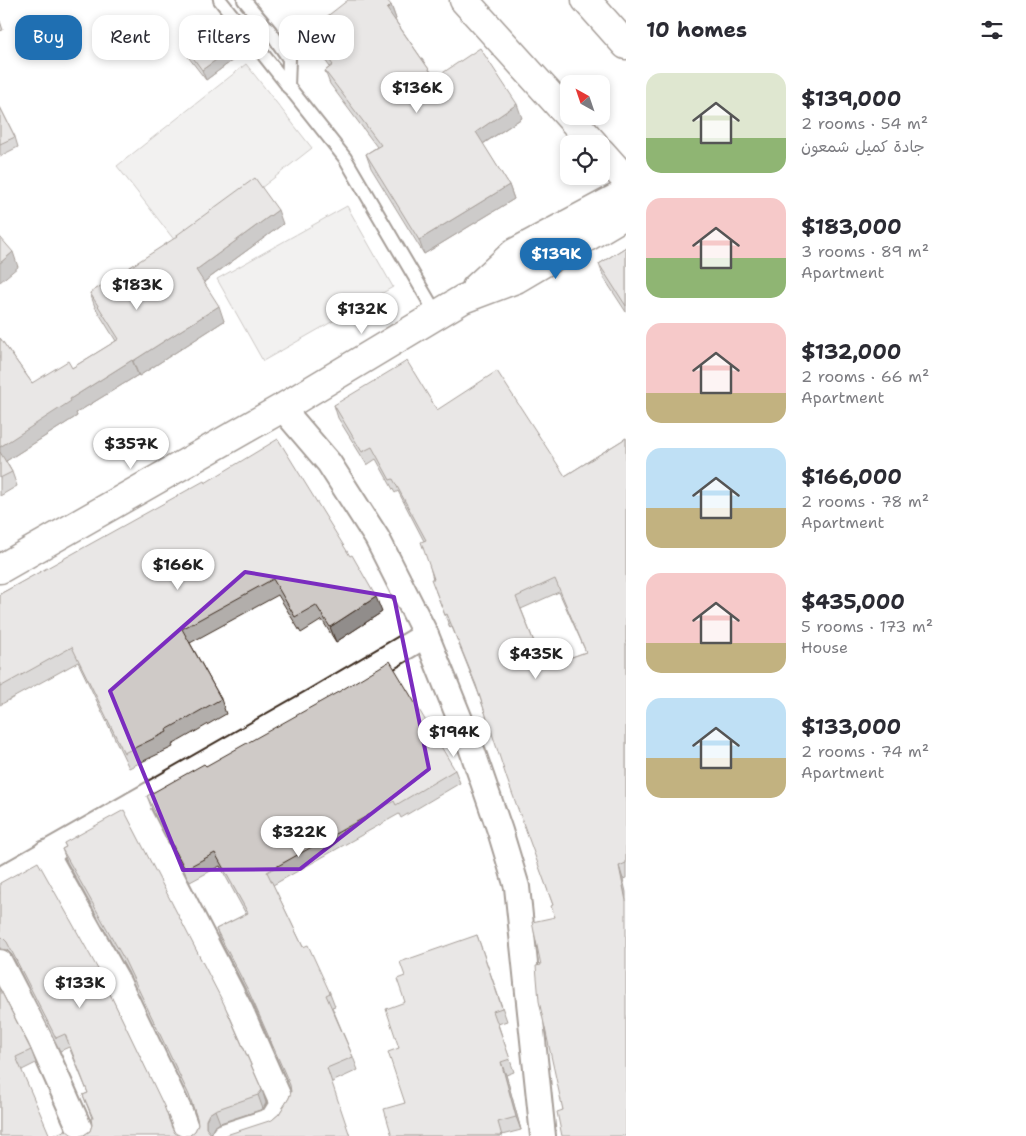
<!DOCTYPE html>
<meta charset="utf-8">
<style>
:root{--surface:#fff;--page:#f2f2f3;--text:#2b2b33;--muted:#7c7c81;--accent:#1f6fb2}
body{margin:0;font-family:"Shantell Sans","Playpen Sans Arabic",sans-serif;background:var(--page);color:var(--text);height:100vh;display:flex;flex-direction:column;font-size:19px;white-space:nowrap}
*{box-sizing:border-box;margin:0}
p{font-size:16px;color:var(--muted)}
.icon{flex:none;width:28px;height:28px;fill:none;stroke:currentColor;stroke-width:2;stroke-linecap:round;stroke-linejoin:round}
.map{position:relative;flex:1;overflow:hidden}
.side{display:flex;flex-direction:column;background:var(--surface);width:400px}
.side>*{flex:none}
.top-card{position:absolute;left:15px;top:15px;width:475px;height:45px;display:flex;gap:10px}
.needle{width:32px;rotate:320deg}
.buttons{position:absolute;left:560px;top:75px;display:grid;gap:10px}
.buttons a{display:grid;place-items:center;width:50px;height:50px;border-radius:10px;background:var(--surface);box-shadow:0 2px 8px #0003;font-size:25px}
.price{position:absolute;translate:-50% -42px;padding:0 11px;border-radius:18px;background:#fff;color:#222;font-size:16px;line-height:32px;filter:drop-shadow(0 1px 2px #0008)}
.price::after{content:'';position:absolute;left:50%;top:30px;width:15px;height:11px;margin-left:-8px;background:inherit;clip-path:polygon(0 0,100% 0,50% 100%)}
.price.on{background:var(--accent);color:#fff}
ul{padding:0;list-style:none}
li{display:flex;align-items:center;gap:15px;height:125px;padding:0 20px}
li span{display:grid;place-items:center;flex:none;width:140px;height:100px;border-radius:15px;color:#555}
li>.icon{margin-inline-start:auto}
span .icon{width:60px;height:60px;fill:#fffc;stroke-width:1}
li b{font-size:21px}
h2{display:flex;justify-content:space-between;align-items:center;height:60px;padding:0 20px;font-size:21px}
.tag{padding:0 18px;border-radius:15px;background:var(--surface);box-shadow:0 2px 8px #0003;font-size:18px;line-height:45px}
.tag.on{background:var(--accent);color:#fff}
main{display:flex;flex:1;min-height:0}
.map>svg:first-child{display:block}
</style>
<main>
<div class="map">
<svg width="626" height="1136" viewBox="0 0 626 1136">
<rect width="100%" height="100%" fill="#fff"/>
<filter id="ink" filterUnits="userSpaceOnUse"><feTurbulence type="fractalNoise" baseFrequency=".02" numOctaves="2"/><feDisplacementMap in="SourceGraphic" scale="10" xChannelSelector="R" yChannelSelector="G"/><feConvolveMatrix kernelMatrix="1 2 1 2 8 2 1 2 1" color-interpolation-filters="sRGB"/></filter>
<g filter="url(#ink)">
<g fill="#e2e0de" stroke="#8e857e">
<path d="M246 64 312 148 182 250 117 166Z"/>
<path d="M347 206 393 287 263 361 217 279Z"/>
</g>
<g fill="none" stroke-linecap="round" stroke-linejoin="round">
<g stroke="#3b2a1e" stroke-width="16">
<g id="lane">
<path d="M220 0 345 158 437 315"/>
<path d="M244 0 270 31 289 59 288 87"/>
</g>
</g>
<g stroke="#3b2a1e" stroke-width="28">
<g id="street">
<path d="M282 408 329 463 377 538 426 635 471 747 500 831 517 887 543 1136"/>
<path d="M134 804 241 1011 282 1104 272 1120 224 1136"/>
<path d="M46 853 116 978 181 1114 189 1136"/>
<path d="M0 880 311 703 426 635"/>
<path d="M0 962 39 1037 83 1136"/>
</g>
</g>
<g stroke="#3b2a1e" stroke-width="31">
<g id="secondary">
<path d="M464 0 594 144"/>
<path d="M601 152 626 180"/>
<path d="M476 288 514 253 626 193"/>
<path d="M0 569 282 408 463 299 516 279 626 214"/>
</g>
</g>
<g stroke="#3b2a1e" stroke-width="31">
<path id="highway" d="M586 0 626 45"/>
</g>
<use href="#lane" stroke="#fff" stroke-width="12"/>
<use href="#street" stroke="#fff" stroke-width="24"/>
<use href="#secondary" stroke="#fff" stroke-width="28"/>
<use href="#highway" stroke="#fff" stroke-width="28"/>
</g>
<g fill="#b2aeab" stroke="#3b2a1e" fill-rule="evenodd">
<path d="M391 5 396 19 395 20 435 78 522 118 483 144 509 185 514 199 424 254 371 168 366 154 377 147 330 84 325 71 330 67 327 63 322 50 327 46 321 38 316 25Z"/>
<path d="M0 21 3 30 0 31Z"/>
<path d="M186 48 241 54 206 80 189 58Z"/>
<path d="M0 107 15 137 18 147 0 156Z"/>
<path d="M283 224 204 282 224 321 139 376 138 375 76 413 77 416 6 461 12 472 17 486 0 496V338L32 383 72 368 116 341 95 307 90 293 178 237 177 235Z"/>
<path d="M626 247V312L604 278 599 264Z"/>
<path d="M334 405 437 410 565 476 626 438V878L623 879 563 1110 541 965 555 917 553 905 478 692 452 627 450 628 436 592 424 541 398 491 395 493 376 459 367 465 338 418ZM559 592 586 652 544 667 521 609Z"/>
<path d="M205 483 382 612 336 642 322 620 301 633 278 595 190 643 221 699 226 714 172 745 173 747 129 768 78 662 0 705V594Z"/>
<path d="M206 766 455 770 460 783 401 818 399 814 273 885 303 947 330 993 335 1006 332 1007 353 1057 358 1070 332 1082 272 1120 279 1114 289 1098 291 1092 290 1089 254 1005 221 942 216 929 246 914 220 866 190 882 152 809 147 796Z"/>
<path d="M64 843 262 1090 266 1103 263 1109 220 1123 214 1127 211 1134 189 1136 195 1131 198 1125 197 1118 193 1108 128 972 67 862 62 849 66 847Z"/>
<path d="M0 883 172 1128 175 1133 84 1135 90 1131 92 1125V1118L83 1095 88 1093 69 1047 60 1051 12 955 7 950 0 949Z"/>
<path d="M477 935 507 1021 498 1024 514 1072 506 1075 521 1130 502 1135 503 1136H392L405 1103 399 1048 405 1002V976Z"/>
<path d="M0 989 31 1050 36 1063 22 1070 0 1136Z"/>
</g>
<g fill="#918d8b" stroke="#3b2a1e">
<path d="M391 5 396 19 392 22 387 9Z"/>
<path d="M237 45 241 54 206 80 202 70Z"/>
<path d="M517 104 522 118 481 145 476 132Z"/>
<path d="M509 185 514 199 424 254 419 240Z"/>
<path d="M278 210 283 224 201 284 196 270Z"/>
<path d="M13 252 18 267 0 282V263Z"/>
<path d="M219 306 224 321 139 376 133 361Z"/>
<path d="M132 360 138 375 76 413 77 416 3 463 0 455V447L70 399Z"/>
<path d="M376 597 382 612 336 642 330 627Z"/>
<path d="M619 866 623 879 626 892V901Z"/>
<path d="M501 1062 506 1075 521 1130 516 1117Z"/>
<path d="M262 1090 266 1103 263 1109 258 1095Z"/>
<path d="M215 1110 220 1123 214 1127 211 1133V1136L206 1128V1120L209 1114Z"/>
</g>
<g fill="#cfcac7" stroke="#3b2a1e" fill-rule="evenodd">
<path d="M348 0H387L391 5 387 9 435 78 480 48 517 104 476 132 509 185 419 240 366 154 381 145 325 71 333 65 322 50 331 43 316 25Z"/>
<path d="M220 22 237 45 202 70 186 48Z"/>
<path d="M0 107 15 137 0 144Z"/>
<path d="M255 178 278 210 196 270 219 306 133 361 132 360 70 399 71 401 0 447V338L32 383 68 361 72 368 119 339 90 293 178 236 177 235Z"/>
<path d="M0 237 13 252 0 263Z"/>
<path d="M626 247V306L599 264Z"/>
<path d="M407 361 437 410 497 371 565 476 626 438V863L619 866 626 901V1136H562L557 1112 563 1110 539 1001 536 966 541 965 532 922 555 917 551 906 553 905 507 779 476 685 447 614 445 615 431 579H434L421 542 426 540 393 479 390 480 372 447 362 452 334 405ZM555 579 586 652 544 667 516 597Z"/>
<path d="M278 439 350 556 352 555 376 597 330 627 316 605 295 617 273 579 182 629 221 699 166 730 167 732 124 753 72 647 0 687V594L204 481 205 483Z"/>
<path d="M0 452 12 472 0 478Z"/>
<path d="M390 661 455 770 396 805 394 801 267 872 303 947 308 945 330 993 326 995 353 1057 327 1068 350 1136H223L272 1120 279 1114 289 1098 291 1092 290 1085 249 992 216 929 248 913 215 853 185 869 147 796 204 764 206 766 340 691Z"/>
<path d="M124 810 224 1004 262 1090 258 1095 215 1110 209 1114 206 1120V1128L211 1134 216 1136H185H189L195 1131 198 1125 197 1118 189 1095 124 959 62 849 66 847 64 843Z"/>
<path d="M38 862 99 971 164 1106 172 1128 175 1133 181 1136H80L84 1135 90 1131 92 1125 91 1118H93L83 1095 88 1093 65 1034 56 1038 7 942 2 937 0 936V883Z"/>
<path d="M477 935 502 1008 493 1011 510 1059 501 1062 516 1117 498 1122 502 1136H392L384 1109 405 1103 388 1052 399 1048 386 1009 405 1002 397 979 405 976 400 962Z"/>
<path d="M0 989 31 1050 16 1057 50 1136H0Z"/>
<path d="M66 1130 71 1134 75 1136H52Z"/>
</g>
</g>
<path d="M0 0H626V1136H0ZM245 572 394 597 429 769 300 869 183 870 110 691Z" fill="#fff" fill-opacity=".55" fill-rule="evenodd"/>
<path fill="none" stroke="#7b2cbf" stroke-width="4" stroke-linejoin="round" d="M245 572 394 597 429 769 300 869 183 870 110 691Z"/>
</svg>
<div class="buttons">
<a><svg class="needle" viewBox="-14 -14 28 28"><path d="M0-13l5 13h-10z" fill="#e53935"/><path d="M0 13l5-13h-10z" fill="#7c7c81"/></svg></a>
<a><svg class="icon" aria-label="locate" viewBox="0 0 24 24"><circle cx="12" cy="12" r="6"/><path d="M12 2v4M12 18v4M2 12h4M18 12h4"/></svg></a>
</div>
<b class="price" style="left:417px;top:114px">$136K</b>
<b class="price on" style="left:556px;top:280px">$139K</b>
<b class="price" style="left:137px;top:311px">$183K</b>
<b class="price" style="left:362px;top:335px">$132K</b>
<b class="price" style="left:131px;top:470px">$357K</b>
<b class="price" style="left:178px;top:591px">$166K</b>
<b class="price" style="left:536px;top:680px">$435K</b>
<b class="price" style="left:454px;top:758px">$194K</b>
<b class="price" style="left:299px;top:858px">$322K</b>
<b class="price" style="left:80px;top:1009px">$133K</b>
<div class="top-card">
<a class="tag on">Buy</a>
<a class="tag">Rent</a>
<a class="tag">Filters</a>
<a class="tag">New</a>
</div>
</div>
<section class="side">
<h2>10 homes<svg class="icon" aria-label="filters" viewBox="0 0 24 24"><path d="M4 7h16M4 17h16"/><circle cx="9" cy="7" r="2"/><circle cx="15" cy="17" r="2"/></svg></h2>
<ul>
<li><span style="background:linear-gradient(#dfe7d0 65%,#8fb573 0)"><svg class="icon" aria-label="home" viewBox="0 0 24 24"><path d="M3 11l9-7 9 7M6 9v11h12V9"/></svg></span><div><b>$139,000</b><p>2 rooms · 54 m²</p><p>جادة كميل شمعون</p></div></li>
<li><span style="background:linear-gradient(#f6c9c9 60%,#8fb573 0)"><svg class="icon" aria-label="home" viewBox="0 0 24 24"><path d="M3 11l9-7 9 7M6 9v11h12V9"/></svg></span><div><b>$183,000</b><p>3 rooms · 89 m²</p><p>Apartment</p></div></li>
<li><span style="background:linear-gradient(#f6c9c9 70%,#c2b280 0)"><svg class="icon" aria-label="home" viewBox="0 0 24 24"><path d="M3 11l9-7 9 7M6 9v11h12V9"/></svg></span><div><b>$132,000</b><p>2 rooms · 66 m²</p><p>Apartment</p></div></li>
<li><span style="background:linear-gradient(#bfe0f5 60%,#c2b280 0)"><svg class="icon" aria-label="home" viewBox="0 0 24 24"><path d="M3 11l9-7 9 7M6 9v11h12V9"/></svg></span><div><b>$166,000</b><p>2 rooms · 78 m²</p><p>Apartment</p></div></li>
<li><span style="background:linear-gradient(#f6c9c9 70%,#c2b280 0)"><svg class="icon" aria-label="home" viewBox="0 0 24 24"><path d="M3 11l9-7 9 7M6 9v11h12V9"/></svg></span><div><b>$435,000</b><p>5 rooms · 173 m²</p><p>House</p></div></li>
<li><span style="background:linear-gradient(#bfe0f5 60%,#c2b280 0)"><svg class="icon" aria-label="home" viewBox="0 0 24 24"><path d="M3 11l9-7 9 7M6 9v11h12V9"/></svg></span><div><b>$133,000</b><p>2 rooms · 74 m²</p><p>Apartment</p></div></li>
</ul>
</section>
</main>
